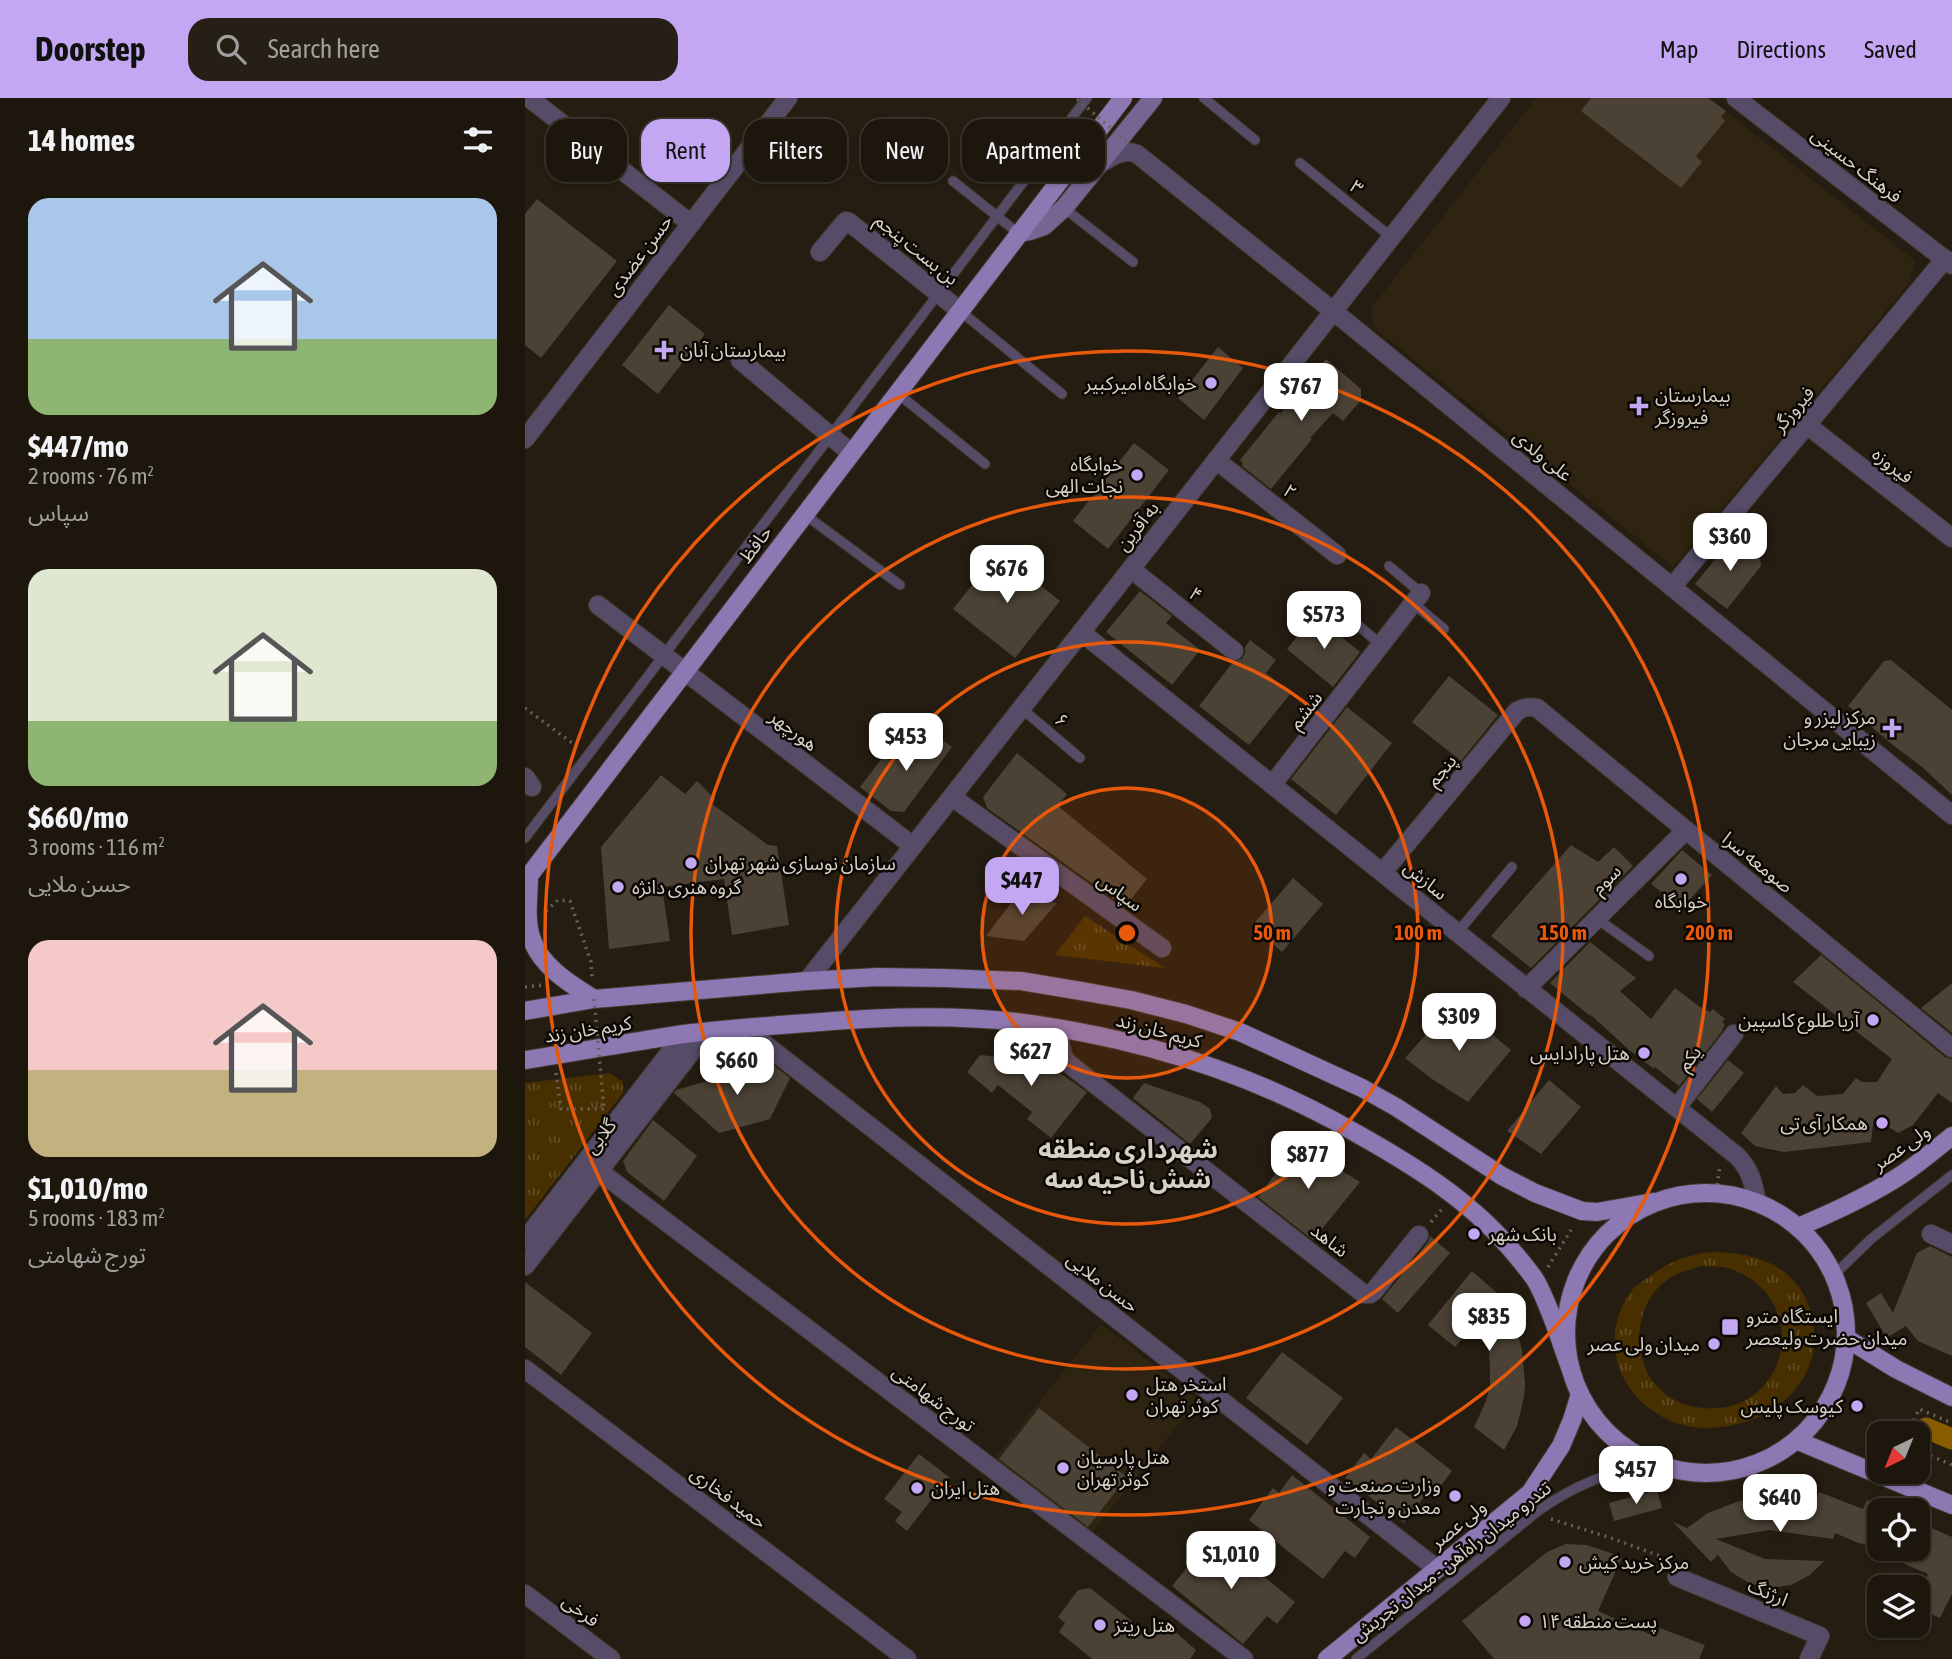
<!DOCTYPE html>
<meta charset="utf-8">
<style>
:root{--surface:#1c160d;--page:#251f16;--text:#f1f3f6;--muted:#a09f9d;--line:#3a352e;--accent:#c3a7f2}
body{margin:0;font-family:"Asap Condensed","Noto Sans Arabic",sans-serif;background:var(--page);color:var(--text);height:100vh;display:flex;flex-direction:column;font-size:26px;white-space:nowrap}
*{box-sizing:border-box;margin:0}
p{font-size:23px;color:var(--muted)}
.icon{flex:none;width:38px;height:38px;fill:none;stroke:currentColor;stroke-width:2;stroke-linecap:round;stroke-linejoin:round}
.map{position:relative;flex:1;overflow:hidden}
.details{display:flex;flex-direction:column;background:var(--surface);width:525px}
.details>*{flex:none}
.banner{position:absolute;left:21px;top:21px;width:665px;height:63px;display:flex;gap:14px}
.needle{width:46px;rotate:223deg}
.tools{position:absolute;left:1342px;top:1323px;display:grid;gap:14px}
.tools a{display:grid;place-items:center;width:63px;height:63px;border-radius:14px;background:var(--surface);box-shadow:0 2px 5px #0004,0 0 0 2px var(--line);font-size:35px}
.price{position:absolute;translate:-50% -60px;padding:0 16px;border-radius:14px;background:#fff;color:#222;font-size:23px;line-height:46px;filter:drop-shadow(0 2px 4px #0008)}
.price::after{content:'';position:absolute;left:50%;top:42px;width:21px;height:16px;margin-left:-10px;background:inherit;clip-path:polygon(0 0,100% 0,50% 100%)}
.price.on{background:var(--accent);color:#111}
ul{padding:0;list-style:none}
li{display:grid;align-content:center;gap:14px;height:371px;padding:0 28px}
li span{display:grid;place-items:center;height:217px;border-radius:21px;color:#555}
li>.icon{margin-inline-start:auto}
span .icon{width:126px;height:126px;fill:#fffc;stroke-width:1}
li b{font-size:30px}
h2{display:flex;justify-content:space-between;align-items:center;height:84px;padding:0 28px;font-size:30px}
.pill{padding:0 24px;border-radius:21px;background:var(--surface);box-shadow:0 2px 5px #0004,0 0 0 2px var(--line);font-size:24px;line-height:63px}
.pill.on{background:var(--accent);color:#111}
header{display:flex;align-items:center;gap:42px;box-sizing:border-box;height:98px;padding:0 35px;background:var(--accent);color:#111}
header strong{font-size:33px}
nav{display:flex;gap:38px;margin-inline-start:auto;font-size:24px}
.search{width:490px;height:63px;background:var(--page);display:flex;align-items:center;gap:18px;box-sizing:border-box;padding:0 24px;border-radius:21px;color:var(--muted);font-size:26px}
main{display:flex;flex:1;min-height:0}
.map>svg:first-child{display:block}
</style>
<header>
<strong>Doorstep</strong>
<div class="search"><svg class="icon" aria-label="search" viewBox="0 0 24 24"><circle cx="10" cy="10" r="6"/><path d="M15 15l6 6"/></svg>Search here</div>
<nav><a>Map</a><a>Directions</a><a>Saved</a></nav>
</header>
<main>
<section class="details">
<h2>14 homes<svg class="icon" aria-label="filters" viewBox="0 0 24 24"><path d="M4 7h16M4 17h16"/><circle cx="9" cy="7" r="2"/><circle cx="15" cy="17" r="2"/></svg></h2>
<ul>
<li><span style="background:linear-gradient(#a9c7e8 65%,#8fb573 0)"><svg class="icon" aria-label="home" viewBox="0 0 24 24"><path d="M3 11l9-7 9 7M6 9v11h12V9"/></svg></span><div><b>$447/mo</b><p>2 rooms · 76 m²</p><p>سپاس</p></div></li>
<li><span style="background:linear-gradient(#dfe7d0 70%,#8fb573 0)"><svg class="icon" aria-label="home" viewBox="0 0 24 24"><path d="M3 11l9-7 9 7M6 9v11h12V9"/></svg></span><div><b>$660/mo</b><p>3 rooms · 116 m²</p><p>حسن ملایی</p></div></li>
<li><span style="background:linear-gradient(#f6c9c9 60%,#c2b280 0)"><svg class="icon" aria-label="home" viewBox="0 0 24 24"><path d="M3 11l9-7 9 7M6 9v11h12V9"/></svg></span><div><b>$1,010/mo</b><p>5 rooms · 183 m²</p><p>تورج شهامتی</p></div></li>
</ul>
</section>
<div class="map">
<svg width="1427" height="1561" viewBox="0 0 1427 1561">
<defs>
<pattern id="grass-tufts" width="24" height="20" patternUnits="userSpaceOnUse" patternTransform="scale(1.75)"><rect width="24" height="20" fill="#472f00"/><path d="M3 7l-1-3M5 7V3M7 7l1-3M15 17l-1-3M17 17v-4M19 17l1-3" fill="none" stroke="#614c24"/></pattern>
</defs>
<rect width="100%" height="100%" fill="#251d11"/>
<g fill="#2f2411">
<path d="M1011 0H1184L1390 163 1385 184 1148 469 848 229 847 209Z"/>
<path d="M576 1226 673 1302 565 1437 469 1361Z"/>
</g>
<g fill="url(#grass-tufts)" fill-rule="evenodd">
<path d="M560 818 640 870 530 857Z"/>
<path d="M85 975 98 984V995L0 1122V985Z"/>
<path d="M1187 1154C1216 1154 1248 1160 1269 1183 1281 1196 1287 1214 1289 1231 1293 1275 1264 1309 1224 1323 1209 1327 1193 1331 1177 1330 1159 1329 1142 1323 1128 1313 1087 1285 1077 1232 1107 1192 1111 1187 1119 1183 1124 1179 1145 1163 1160 1157 1187 1154ZM1177 1168C1186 1169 1195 1168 1203 1170 1294 1199 1262 1330 1165 1308 1147 1304 1129 1289 1121 1272 1106 1236 1117 1189 1157 1174 1163 1172 1170 1170 1177 1168Z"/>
</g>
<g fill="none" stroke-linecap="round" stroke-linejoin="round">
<path stroke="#875d00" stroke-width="21" d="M1401 1330 1427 1341"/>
</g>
<g fill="#4b4235">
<path d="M1066 0H1183L1201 13 1196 19 1200 23 1171 58 1177 64 1156 90 1056 13Z"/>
<path d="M12 101 92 163 16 260 0 247V116Z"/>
<path d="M144 207 180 236 133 296 97 267Z"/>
<path d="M693 249 718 270 679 322 653 300Z"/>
<path d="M801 261 836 291V302L818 323 808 315 785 340 787 341 746 391 717 368 718 365 715 362 754 314 755 316Z"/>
<path d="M609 345 644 372 583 451 548 423Z"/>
<path d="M1208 439 1235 460 1236 468 1202 511 1170 486Z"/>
<path d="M473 454 535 503 490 560 428 511Z"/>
<path d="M615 493 647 518 641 525 675 552 647 587 581 534Z"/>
<path d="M790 517 835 554 808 589 762 551Z"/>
<path d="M725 542 751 562 741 575 766 595 724 647 674 608 708 564 717 561 720 555V549Z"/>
<path d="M1366 562 1427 612V697L1396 668 1369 648 1343 626 1345 625 1323 608 1359 563Z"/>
<path d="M924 578 973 617 936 663 887 624Z"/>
<path d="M822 609 867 645 811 717 766 681Z"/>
<path d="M401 630 427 649 379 714 366 713 335 689 358 659 367 663 379 660Z"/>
<path d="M492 655 542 696 533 708 622 781 600 809 462 710 458 699Z"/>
<path d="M136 677 160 696 172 683 190 701 187 706 243 747 252 748 264 827 207 837 199 781 137 789 145 843 84 851 76 749Z"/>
<path d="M1046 747 1073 764 1089 749 1108 768 1006 870 966 838Z"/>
<path d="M1157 752 1187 777 1157 810 1126 786Z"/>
<path d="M768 780 798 806 757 854 727 828Z"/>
<path d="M495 793 532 805 499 843 461 838Z"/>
<path d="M1065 844 1111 880 1095 893 1126 921 1150 890 1180 913 1181 912 1185 914 1188 911 1200 921 1197 924 1200 927 1197 931 1198 932 1154 988 1130 969 1129 971 1103 951 1066 917 1065 918 1025 885Z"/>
<path d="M1296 857 1420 959 1427 961V1005L1413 995 1388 1027 1373 1035 1349 1020 1346 1044 1259 1054 1230 1048 1216 1035 1251 988 1258 996 1270 995 1278 987 1292 998 1318 996 1331 980 1337 984H1352L1367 961 1268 884Z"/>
<path d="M1427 885V935L1396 910Z"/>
<path d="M929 905 986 952 943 1004 907 981 880 960Z"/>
<path d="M455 957 518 963 562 994 526 1040 502 1021 507 1014 473 987 467 995 442 974Z"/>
<path d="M1203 962 1219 975 1187 1014 1172 1001Z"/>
<path d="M246 965 265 980 245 1021 194 1035 149 995 151 992Z"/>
<path d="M1024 982 1056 1009 1016 1056 982 1033Z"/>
<path d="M619 985 675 1004 685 1011 687 1020 665 1046 608 1000Z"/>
<path d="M128 1022 172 1058 139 1103 102 1074 98 1063Z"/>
<path d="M773 1046 835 1084 788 1142 733 1099Z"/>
<path d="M905 1138 925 1155 873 1215 857 1201 903 1144Z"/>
<path d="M1405 1148 1427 1159V1258L1393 1243 1381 1228 1358 1242 1360 1237 1341 1205 1356 1195 1368 1215 1392 1155Z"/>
<path d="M947 1173 972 1195 992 1233 997 1252 1000 1286 999 1299 992 1328 979 1352 949 1329 961 1303 965 1288V1271L964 1251 950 1226 930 1249 903 1227Z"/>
<path d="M0 1184 67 1235 36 1277 0 1249Z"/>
<path d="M757 1254 818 1300 782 1347 721 1300Z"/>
<path d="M514 1310 602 1379 563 1429 474 1361Z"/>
<path d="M871 1329 927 1373 908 1398 903 1394 879 1425 820 1380 839 1355 846 1361Z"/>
<path d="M394 1356 424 1379 382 1433 370 1423 377 1414 359 1401Z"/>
<path d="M767 1377 845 1439 830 1460 820 1453 798 1481 724 1422 748 1390 754 1395Z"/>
<path d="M1132 1392 1137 1410 1089 1423 1084 1405Z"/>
<path d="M1294 1394 1338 1411 1342 1402 1354 1407V1449L1333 1445 1310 1435 1308 1441 1244 1432 1191 1441 1240 1461 1299 1463 1285 1477 1266 1487 1245 1490 1224 1485 1206 1474 1193 1457 1186 1464 1148 1424 1162 1430 1183 1415 1214 1403 1246 1401 1288 1410Z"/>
<path d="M1393 1424 1427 1439V1496L1415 1520 1393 1510V1497L1403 1476 1345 1451H1393Z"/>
<path d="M693 1441 770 1504 752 1526 742 1518 718 1546 647 1488 663 1468 660 1465 677 1444 685 1451Z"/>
<path d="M1041 1446 1062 1447 1097 1459 1073 1513 1131 1539 1135 1530 1180 1547 1174 1561H969L937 1523 1022 1454Z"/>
<path d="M565 1490 628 1540 640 1525 671 1552 665 1561H567L534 1534 540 1525 533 1519 553 1492Z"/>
</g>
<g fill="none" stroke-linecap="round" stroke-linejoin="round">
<g stroke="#413a2e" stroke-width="11">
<g id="service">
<path d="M679 0 730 42"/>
<path d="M775 65 866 139"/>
<path d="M428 83 493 135"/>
<path d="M539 110 608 164"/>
<path d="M434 212 537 296"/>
<path d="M372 295 460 366"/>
<path d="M279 416 375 487"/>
<path d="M864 468 896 495"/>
<path d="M888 505 919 531"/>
<path d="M827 522 856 547"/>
<path d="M496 610 555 660"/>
<path d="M0 740 562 0"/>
<path d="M1071 820 1124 858"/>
<path d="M932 835 987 769"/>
<path d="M1309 1177 1346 1141 1427 1077"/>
<path d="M831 1561 1013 1413C1048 1388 1081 1375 1123 1366"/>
</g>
</g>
<g stroke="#413a2e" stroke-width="20">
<g id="minor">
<path d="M4 0 165 125"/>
<path d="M1211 0 1427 167"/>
<path d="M295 154 319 125 321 123 324 124 434 212"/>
<path d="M215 262 326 355"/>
<path d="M1282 327 1427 440"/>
<path d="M691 362 812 457"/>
<path d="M606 471 709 553"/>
<path d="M1147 489 1420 161"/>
<path d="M73 507 388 748"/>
<path d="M0 679 7 689"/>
<path d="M747 687 896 495"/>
<path d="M427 699 637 850"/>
<path d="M858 774 992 613C999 609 1004 608 1012 610L1427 950"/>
<path d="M1001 891 1161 732"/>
<path d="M219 930 912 1471"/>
<path d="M531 930 539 960 544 966 839 1196H845L849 1193 894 1137"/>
<path d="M1152 1009 1209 936"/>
<path d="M74 1073 719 1561"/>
<path d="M1406 1136 1427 1146"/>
<path d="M0 1271 382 1561"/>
<path d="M1152 1479 1295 1538 1284 1561"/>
<path d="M0 1496 86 1561"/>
</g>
</g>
<g stroke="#413a2e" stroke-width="20">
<g id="tertiary">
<path d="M576 65C587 59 598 50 612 56L808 213 1427 717"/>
<path d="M0 341 263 0"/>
<path d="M556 534 1212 1058C1226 1072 1228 1085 1232 1104"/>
<path d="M282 883 976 0"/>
<path d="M0 1142 159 936"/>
<path d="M0 1168 182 934"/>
</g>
</g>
<g stroke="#413a2e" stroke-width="20">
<path id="secondary" d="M493 135 505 133 519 128 539 110 628 0"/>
</g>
<g stroke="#413a2e" stroke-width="20">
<g id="primary">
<path d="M4 778C4 797 0 820 6 839 15 868 45 886 69 901"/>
<path d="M0 783 598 0"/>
<path d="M0 913 69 901 282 883 352 879 419 880 496 883 556 893 606 902 661 916 715 934 837 990 871 1009 977 1078 1010 1095 1057 1113 1072 1114 1128 1104"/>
<path d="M0 962C53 954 106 944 159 936 200 931 242 928 283 925 352 919 422 916 491 924 610 939 725 974 829 1034 886 1066 942 1100 985 1150 994 1161 1004 1172 1011 1183 1026 1210 1035 1243 1046 1272"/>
<circle cx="1181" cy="1235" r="140"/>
<path d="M1273 1129C1307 1115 1339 1100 1370 1081 1390 1069 1408 1053 1427 1038"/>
<path d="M1321 1240 1371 1271 1427 1299"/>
<path d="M1273 1343 1427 1407"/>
<path d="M802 1561 1005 1395 1036 1348 1047 1322 1055 1296"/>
</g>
</g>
<g stroke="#6a6258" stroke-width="3.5" stroke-dasharray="2 5" stroke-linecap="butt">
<path d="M0 610 51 648"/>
<path d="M21 813 33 802 45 803 66 864 67 879"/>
<path d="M0 889 19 887"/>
<path d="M31 975 36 1011H79"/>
<path d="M1191 1094 1195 1068"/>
<path d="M906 1124 917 1111"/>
<path d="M1023 1169 1046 1132"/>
<path d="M1383 1335 1394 1311 1427 1325"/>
<path d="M1393 1352 1427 1367"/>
<path d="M1026 1421 1083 1439 1135 1458 1142 1466"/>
</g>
<use href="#service" stroke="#564c68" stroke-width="9"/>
<use href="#minor" stroke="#564c68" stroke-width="18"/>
<use href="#tertiary" stroke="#564c68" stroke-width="18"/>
<use href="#secondary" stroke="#766592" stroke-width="18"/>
<use href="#primary" stroke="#8e78b3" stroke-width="18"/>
<g stroke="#6a6258" stroke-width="3.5" stroke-dasharray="2 5" stroke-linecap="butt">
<path d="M552 1 602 44"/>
<path d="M69 901 79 1011"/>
</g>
</g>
<circle cx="602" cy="835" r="145" fill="#e8590c" fill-opacity=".12"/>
<g fill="none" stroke="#e8590c" stroke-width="3.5">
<circle cx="602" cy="835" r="145"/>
<circle cx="602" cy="835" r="291"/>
<circle cx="602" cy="835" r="436"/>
<circle cx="602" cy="835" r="582"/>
</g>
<g fill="#c3a7f2" stroke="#0b0804" stroke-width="2.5">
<path d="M135.5 241.5h7v7h7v7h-7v7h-7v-7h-7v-7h7z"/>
<circle cx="686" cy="285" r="7"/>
<path d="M1110.5 297.5h7v7h7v7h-7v7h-7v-7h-7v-7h7z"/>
<circle cx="612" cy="377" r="7"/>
<path d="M1363.5 619.5h7v7h7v7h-7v7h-7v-7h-7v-7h7z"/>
<circle cx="166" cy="765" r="7"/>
<circle cx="1156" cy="781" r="7"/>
<circle cx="93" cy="789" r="7"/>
<circle cx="1348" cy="922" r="7"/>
<circle cx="1119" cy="955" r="7"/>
<circle cx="1357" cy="1025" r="7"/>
<circle cx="949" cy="1136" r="7"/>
<rect x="1196" y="1220" width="18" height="18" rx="3.5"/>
<circle cx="1189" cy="1246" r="7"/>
<circle cx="607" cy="1297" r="7"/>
<circle cx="1332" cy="1308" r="7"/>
<circle cx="538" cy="1370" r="7"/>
<circle cx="392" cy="1390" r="7"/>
<circle cx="930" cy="1398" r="7"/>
<circle cx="1040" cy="1464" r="7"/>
<circle cx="1000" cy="1523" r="7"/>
<circle cx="575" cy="1527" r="7"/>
</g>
<g text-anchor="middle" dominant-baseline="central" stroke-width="5" stroke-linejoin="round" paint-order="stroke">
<g font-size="19" fill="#d6d0c8" stroke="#0b0804">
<text transform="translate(1332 67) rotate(38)">فرهنگ حسینی</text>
<text transform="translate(832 89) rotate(39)">۳</text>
<text transform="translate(392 151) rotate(39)">بن بست پنجم</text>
<text transform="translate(114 157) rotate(-53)">حسن عضدی</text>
<text transform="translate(1268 311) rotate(-50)">فیروزگر</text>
<text transform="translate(1018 357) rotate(39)">علی ولدی</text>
<text transform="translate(1368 367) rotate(38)">فیروزه</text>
<text transform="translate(765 393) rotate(38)">۲</text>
<text transform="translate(612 428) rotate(-52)">به آفرین</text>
<text transform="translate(230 446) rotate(-53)">حافظ</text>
<text transform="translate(671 496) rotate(39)">۴</text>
<text transform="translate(780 612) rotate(-52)">ششم</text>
<text transform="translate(537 622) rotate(40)">۶</text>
<text transform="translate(269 632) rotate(37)">هورچهر</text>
<text transform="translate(916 672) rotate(-50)">پنجم</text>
<text transform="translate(1233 764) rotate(39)">صومعه سرا</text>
<text transform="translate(1081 781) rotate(-45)">سوم</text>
<text transform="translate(901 782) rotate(39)">سازش</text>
<text transform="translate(595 794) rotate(36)">سپاس</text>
<text transform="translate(63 931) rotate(-9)">کریم خان زند</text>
<text transform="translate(634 932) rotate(15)">کریم خان زند</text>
<text transform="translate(1164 960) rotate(-52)">یکم</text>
<text transform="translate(75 1038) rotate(-52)">گلابی</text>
<text transform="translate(1376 1049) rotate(-35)">ولی عصر</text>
<text transform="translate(805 1142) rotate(38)">شاهد</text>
<text transform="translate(578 1184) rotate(38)">حسن ملایی</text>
<text transform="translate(409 1300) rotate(37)">تورج شهامتی</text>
<text transform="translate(204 1399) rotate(37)">حمید فخاری</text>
<text transform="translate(933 1426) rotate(-39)">ولی عصر</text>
<text transform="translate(926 1463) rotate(-38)">تندرو میدان راه‌آهن - میدان تجریش</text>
<text transform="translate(1243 1494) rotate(23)">ارژنگ</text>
<text transform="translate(56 1512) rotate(37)">فرخی</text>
</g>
<g font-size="19" fill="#d6d0c8" stroke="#0b0804" text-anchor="start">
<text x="155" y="252">بیمارستان آبان</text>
<text x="672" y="285" text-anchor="end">خوابگاه امیرکبیر</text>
<text x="1130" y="297">بیمارستان<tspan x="1130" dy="22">فیروزگر</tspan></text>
<text x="598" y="366" text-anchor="end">خوابگاه<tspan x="598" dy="22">نجات الهی</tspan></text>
<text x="1351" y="619" text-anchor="end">مرکز لیزر و<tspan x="1351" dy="22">زیبایی مرجان</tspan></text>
<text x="180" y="765">سازمان نوسازی شهر تهران</text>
<text x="107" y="789">گروه هنری دانژه</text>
<text x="1156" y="803" text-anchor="middle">خوابگاه</text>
<text x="1334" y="922" text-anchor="end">آریا طلوع کاسپین</text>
<text x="1105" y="955" text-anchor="end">هتل پارادایس</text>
<text x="1343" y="1025" text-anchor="end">همکار آی تی</text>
<text x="963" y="1136">بانک شهر</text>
<text x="1221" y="1218">ایستگاه مترو<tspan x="1221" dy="22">میدان حضرت ولیعصر</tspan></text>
<text x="1175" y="1246" text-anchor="end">میدان ولی عصر</text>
<text x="621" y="1286">استخر هتل<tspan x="621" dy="22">کوثر تهران</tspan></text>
<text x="1318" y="1308" text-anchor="end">کیوسک پلیس</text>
<text x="552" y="1359">هتل پارسیان<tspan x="552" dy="22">کوثر تهران</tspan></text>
<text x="916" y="1387" text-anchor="end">وزارت صنعت و<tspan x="916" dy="22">معدن و تجارت</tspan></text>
<text x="406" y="1390">هتل ايران</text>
<text x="1054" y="1464">مرکز خرید کیش</text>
<text x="1014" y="1523">پست منطقه ۱۴</text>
<text x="589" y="1527">هتل ریتز</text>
</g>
<g font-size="26" font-weight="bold" fill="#d6d0c8" stroke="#0b0804">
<text x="603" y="1051">شهرداری منطقه<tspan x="603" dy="30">شش ناحیه سه</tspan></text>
</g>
</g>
<circle cx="602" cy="835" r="10" fill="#e8590c" stroke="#0b0804" stroke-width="3.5"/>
<g font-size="21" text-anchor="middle" font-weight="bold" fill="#e8590c" stroke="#0b0804" stroke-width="5" stroke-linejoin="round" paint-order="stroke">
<text x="747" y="842">50 m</text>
<text x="893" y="842">100 m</text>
<text x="1038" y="842">150 m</text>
<text x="1184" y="842">200 m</text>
</g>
</svg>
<div class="tools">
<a><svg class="needle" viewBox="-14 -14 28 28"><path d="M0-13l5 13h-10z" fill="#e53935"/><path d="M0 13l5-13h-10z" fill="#a09f9d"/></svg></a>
<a><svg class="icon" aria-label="locate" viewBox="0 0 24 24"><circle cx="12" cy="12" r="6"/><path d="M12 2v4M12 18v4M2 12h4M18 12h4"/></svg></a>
<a><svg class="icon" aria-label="layers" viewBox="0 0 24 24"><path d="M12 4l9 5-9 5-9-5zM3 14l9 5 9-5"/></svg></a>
</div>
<b class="price" style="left:776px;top:325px">$767</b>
<b class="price" style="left:1205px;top:475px">$360</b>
<b class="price" style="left:482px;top:507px">$676</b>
<b class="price" style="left:799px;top:553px">$573</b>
<b class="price" style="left:381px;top:675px">$453</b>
<b class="price on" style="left:497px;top:819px">$447</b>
<b class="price" style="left:934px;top:955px">$309</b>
<b class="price" style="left:506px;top:990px">$627</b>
<b class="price" style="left:212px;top:999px">$660</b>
<b class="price" style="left:783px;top:1093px">$877</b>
<b class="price" style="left:964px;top:1255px">$835</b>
<b class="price" style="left:1111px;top:1408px">$457</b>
<b class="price" style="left:1255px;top:1436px">$640</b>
<b class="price" style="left:706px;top:1493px">$1,010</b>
<div class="banner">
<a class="pill">Buy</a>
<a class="pill on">Rent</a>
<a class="pill">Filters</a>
<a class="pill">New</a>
<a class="pill">Apartment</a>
</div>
</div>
</main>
